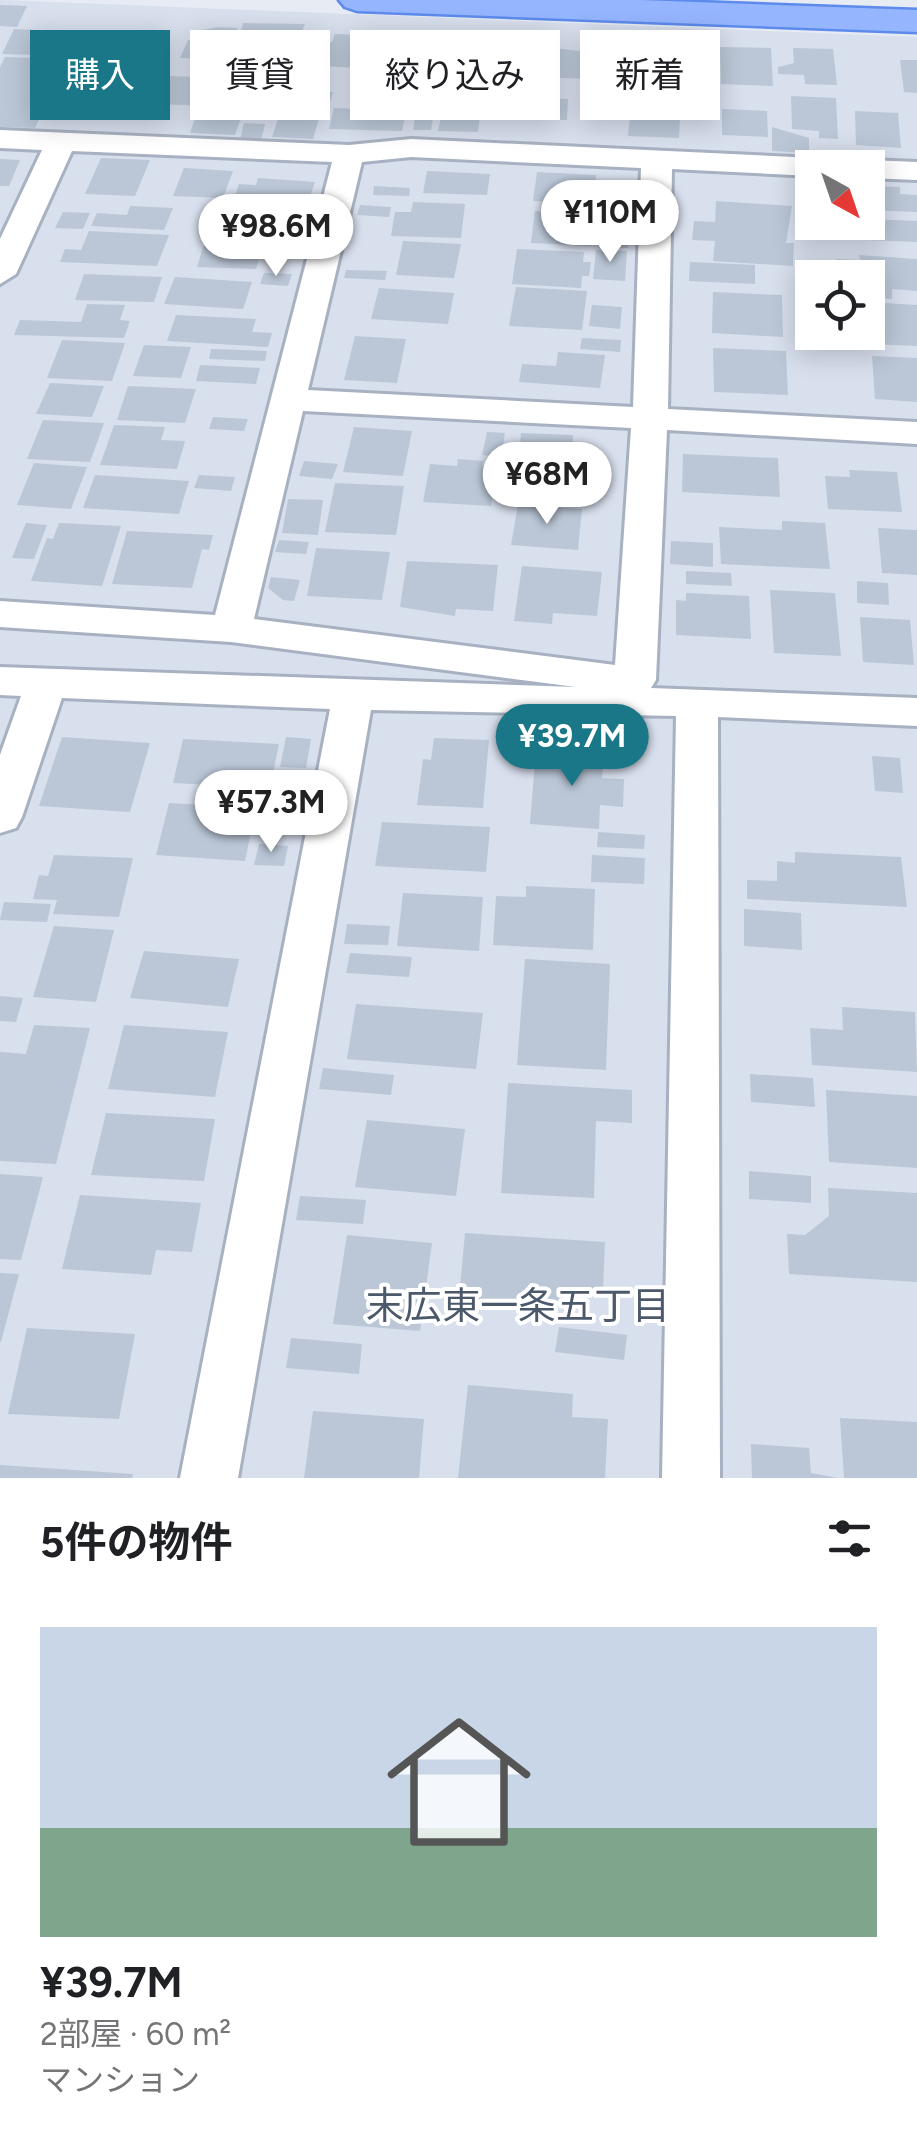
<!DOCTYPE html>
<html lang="ja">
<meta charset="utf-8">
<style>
:root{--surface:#fff;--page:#f2f2f2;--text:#202124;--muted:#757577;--accent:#1a7787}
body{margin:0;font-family:Figtree,"Noto Sans JP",sans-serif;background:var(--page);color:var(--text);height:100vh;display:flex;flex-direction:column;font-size:38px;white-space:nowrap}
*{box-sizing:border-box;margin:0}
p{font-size:32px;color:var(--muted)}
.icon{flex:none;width:55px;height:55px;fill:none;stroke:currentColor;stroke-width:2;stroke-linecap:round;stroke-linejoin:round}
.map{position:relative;height:1478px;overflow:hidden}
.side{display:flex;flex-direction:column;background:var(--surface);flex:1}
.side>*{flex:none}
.hud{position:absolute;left:30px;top:30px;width:858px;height:90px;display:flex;gap:20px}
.needle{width:65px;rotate:140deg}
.fabs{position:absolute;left:795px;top:150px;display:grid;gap:20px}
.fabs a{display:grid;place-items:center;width:90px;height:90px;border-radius:0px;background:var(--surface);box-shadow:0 5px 25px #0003;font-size:50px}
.price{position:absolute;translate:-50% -85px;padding:0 22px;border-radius:35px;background:#fff;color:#222;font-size:32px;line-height:65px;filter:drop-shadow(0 2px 5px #0008)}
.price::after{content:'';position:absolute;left:50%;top:60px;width:30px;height:22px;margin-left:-15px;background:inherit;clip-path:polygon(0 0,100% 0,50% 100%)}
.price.on{background:var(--accent);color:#fff}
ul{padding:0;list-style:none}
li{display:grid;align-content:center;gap:20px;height:530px;padding:0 40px}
li span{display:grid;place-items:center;height:310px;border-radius:0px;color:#555}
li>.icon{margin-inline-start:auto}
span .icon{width:180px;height:180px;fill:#fffc;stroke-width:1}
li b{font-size:42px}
h2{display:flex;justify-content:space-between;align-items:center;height:120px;padding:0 40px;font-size:42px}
.tag{padding:0 35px;border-radius:0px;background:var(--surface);box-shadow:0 5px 25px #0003;font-size:35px;line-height:90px}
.tag.on{background:var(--accent);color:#fff}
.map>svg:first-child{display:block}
</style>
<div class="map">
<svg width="917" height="1478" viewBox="0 0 917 1478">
<rect width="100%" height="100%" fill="#e6ebf4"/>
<path fill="#d8dfed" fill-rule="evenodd" d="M0 0 917 37V1478H0ZM812 168H868V222H812ZM812 278H868V332H812Z"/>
<g fill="#bbc7d7">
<path d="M0 5 27 6 17 27 0 26Z"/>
<path d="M243 23 305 24 296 47 238 45Z"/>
<path d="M218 27 238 28 225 60 180 58 188 40 198 41 202 30Z"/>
<path d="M14 29 114 33 104 57 2 54Z"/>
<path d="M335 34 370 35 363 68 316 66 322 42H332Z"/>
<path d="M431 40 497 41 495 65 428 63Z"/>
<path d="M671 45 710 46V85L670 83Z"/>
<path d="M615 46 659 47V81L603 79 604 53H615Z"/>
<path d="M720 47 771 48 773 86 721 84Z"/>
<path d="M552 48 590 52 588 79 537 77 541 50Z"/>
<path d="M793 48 833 49 837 85 805 84 804 75 778 74V67L794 63Z"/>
<path d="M275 49 295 50 290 67 253 66 258 53 273 54Z"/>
<path d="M388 54 419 55 417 72 385 71Z"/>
<path d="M5 57 68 59 62 74H74L70 82 57 81 45 109H57L54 115H41L35 128 0 127V67Z"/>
<path d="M900 60H917V93L904 92Z"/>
<path d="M141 75 256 79 248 103 235 102 233 107 129 103Z"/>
<path d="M585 85 687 89V98H697L698 114 583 109Z"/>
<path d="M283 90 333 92 328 109 277 107Z"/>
<path d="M368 90 410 91 402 131 329 129 334 108 364 109Z"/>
<path d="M791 96 836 98 838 139 819 138V131L792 129Z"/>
<path d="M494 97 568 99 567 120 491 118Z"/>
<path d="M444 101 482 102 478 132 438 131Z"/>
<path d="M417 105 435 106 431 130H413Z"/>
<path d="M722 109 767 111 768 137 722 135Z"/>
<path d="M198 110 243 112 235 135 190 133Z"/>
<path d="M281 110 321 112 313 139 272 137Z"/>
<path d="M855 111 898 113 901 148 856 145Z"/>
<path d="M630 116 680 118 679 138 628 136Z"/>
<path d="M244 123 265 124 261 140H240Z"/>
<path d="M772 127 809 138V153L772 151Z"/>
<path d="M101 158 150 160 135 196 85 194Z"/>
<path d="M0 159 20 160 9 186H0Z"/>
<path d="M184 168 233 171 223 198 173 196Z"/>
<path d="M427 171 490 174 487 195 423 193Z"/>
<path d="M537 172 596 175 594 204 533 201Z"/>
<path d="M258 178 315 182 306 207 232 203 239 184 256 185Z"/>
<path d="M374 186 410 188 409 196 373 195Z"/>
<path d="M868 186 900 187V194L917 195V212L868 210Z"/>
<path d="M716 201 792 206 786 243H794L793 266 713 261 715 241 692 240 694 221 715 222Z"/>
<path d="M413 202 465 204 461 238 391 236 395 212H411Z"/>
<path d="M360 205 391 207 389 217 357 215Z"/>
<path d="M130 206 173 208 164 230 91 226 97 213 127 215Z"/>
<path d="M535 211 595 214 592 246 531 243Z"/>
<path d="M63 212 90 213 83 229 55 228Z"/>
<path d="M868 219 917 221V242L837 239 835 222H868Z"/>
<path d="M253 221H271L270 229 301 230 299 239 248 238Z"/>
<path d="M603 228 628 229V248L602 247Z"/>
<path d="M89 231 169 235 157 266 60 262 65 249 81 250Z"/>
<path d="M205 241 275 244 272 252H261L256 269 197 267Z"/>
<path d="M403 241 461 244 454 278 396 275Z"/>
<path d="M517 249 584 252 583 262H591L589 276H582L581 288 512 284Z"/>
<path d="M596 250 627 251 625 281 593 279Z"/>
<path d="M859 255 917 259V291L892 289V299L868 297V278H837L836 259 860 260Z"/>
<path d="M690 262 755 265V284L689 281Z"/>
<path d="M346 270 387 271 385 280 344 278Z"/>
<path d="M264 273 292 274 288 286 260 284Z"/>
<path d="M84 274 162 277 154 302 75 300Z"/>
<path d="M175 277 252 282 243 309 164 304Z"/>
<path d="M516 287 587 291 582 330 509 326Z"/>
<path d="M379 288 454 293 448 324 371 319Z"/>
<path d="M713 292 782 295 783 337 712 333Z"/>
<path d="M868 302 917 305V346L868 344Z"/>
<path d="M87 304 125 305 120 320 130 321 124 338 14 335 20 320 81 322Z"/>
<path d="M592 305 622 307 620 329 589 326Z"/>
<path d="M176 315 256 319 252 332 272 333 268 347 167 341Z"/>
<path d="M355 336 406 339 397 383 344 380Z"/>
<path d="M582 338 621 340 620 352 580 349Z"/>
<path d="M62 340 125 343 112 381 47 378Z"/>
<path d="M144 345 191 347 181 378 133 376Z"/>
<path d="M713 348 786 351 788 395 714 392Z"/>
<path d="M211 349 267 351 265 361 209 359Z"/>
<path d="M558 352 605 355 600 388 519 382 522 364 556 366Z"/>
<path d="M872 356 917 358V402L875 399Z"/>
<path d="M200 365 260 368 256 384 196 381Z"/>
<path d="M50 383 104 386 92 417 36 414Z"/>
<path d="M128 386 196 389 185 423 117 420Z"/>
<path d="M213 417 248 419 244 431 209 429Z"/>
<path d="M43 420 104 423 90 462 27 459Z"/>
<path d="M114 425 165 427 161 440 185 441 177 469 100 465Z"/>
<path d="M354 427 412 431 403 476 343 472Z"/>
<path d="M487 432 505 433 501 457 482 455Z"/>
<path d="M521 433 573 435 571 475 518 474Z"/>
<path d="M683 454 778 458 780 497 682 492Z"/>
<path d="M458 459 483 461 482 466 497 468 491 506 423 502 430 464 457 466Z"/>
<path d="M304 461 338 464 332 479 299 476Z"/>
<path d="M34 463 87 467 71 509 17 505Z"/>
<path d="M849 470 897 472 902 512 828 509 825 476 850 477Z"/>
<path d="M95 475 189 481 179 514 83 508Z"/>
<path d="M199 475 235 477 231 491 194 488Z"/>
<path d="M516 479 549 481 548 491 514 490Z"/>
<path d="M335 483 404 486 396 535 325 532Z"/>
<path d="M288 499 323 500 318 535 282 533Z"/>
<path d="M518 505 582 509 578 550 511 545Z"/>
<path d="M782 521 825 523 830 569 721 564 719 527 782 530Z"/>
<path d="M26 523 47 525 34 559 12 558Z"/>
<path d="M59 523 121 526 102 586 31 581 47 538 53 539Z"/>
<path d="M878 528 917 530V575L882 573Z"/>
<path d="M127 531 213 535 209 550 202 549 192 588 112 584Z"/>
<path d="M279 540 309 542 306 554 275 552Z"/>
<path d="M671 541 713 543V567L670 564Z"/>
<path d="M316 548 390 552 382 600 307 596Z"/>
<path d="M407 561 498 565 493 611 456 609 455 616 400 607Z"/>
<path d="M522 566 602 572 597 616 553 613 552 624 514 621Z"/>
<path d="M686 571 731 573 732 586 686 584Z"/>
<path d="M271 577 300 580 294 601 283 600 268 588Z"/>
<path d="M857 581 888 583 889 605 857 603Z"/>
<path d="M770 590 835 593 841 656 774 653Z"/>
<path d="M686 593 749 596 751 639 676 635V600L686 601Z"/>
<path d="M860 617 910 620 914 665 863 662Z"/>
<path d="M62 737 150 743 130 812 39 806Z"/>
<path d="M286 737 311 739 306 768 280 767Z"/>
<path d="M434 738 489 740 483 808 417 805 423 759 431 760Z"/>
<path d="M183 739 279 744 270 788 173 783Z"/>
<path d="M536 749 604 754 602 778 624 779 623 807 600 805 599 829 530 824Z"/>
<path d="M872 756 900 758 903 793 875 791Z"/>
<path d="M169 803 256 808 245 861 156 855Z"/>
<path d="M382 822 490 827 486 872 375 866Z"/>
<path d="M598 832 645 835 644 849 597 847Z"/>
<path d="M259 844 288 846 284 866 254 865Z"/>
<path d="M795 852 901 857 907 907 747 899V880L777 881V861L795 863Z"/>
<path d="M54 855 133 858 119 917 53 914 57 900 33 899 39 875 48 876Z"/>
<path d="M592 855 645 858 644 884 591 882Z"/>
<path d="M526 886 595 889 593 950 493 945 496 896 526 897Z"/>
<path d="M403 893 483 897 479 951 397 946Z"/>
<path d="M4 902 51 904 47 922 0 920Z"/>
<path d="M744 909 801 913 802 950 744 946Z"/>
<path d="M347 924 390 926 388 945 344 944Z"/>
<path d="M54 926 114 930 96 1002 33 997Z"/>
<path d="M144 951 239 959 228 1007 130 998Z"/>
<path d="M350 953 412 957 409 977 346 973Z"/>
<path d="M525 959 610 964 606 1070 517 1065Z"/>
<path d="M0 996 23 998 16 1022 0 1021Z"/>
<path d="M356 1004 483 1013 476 1069 347 1059Z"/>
<path d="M842 1007 915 1012 917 1072 812 1065 810 1028 843 1030Z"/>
<path d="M34 1025 90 1028 56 1164 0 1161V1052L26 1054Z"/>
<path d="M124 1025 228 1032 215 1097 108 1089Z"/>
<path d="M323 1068 394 1075 391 1095 319 1089Z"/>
<path d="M750 1074 813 1078 815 1107 751 1102Z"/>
<path d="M508 1083 632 1090V1123L596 1121 594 1198 501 1193Z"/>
<path d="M826 1090 917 1096V1168L829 1162Z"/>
<path d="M106 1113 215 1119 204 1181 91 1175Z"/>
<path d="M367 1120 465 1129 456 1196 355 1187Z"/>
<path d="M749 1171 811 1176V1203L749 1199Z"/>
<path d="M0 1174 43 1177 21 1260 0 1259Z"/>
<path d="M828 1188 917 1193V1282L789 1274 787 1234 805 1235 829 1216Z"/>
<path d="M80 1195 201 1203 192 1252 156 1250 151 1275 62 1269Z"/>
<path d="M300 1196 366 1200 363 1224 296 1220Z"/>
<path d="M465 1233 605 1242 603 1289 563 1287V1305L459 1298Z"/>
<path d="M347 1235 432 1243 420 1331 333 1324Z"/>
<path d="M0 1273 19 1274 1 1342H0Z"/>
<path d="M559 1327 627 1335 624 1360 555 1352Z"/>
<path d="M27 1328 135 1334 119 1419 8 1414Z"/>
<path d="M291 1338 362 1344 359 1374 286 1368Z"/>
<path d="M468 1385 573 1394 572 1417 608 1419 605 1478H458Z"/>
<path d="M313 1411 424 1419 419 1478H304Z"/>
<path d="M840 1418 917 1422V1478H844Z"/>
<path d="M751 1444 809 1448 811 1473 838 1478H752Z"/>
<path d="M0 1465 133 1474 132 1478H0Z"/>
</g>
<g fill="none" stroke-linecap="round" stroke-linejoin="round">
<g stroke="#a8b1c1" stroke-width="6">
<g id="street">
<path d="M0 130 349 145 411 139 836 159 851 168H812V176L672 169 668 409 917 422V444L667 430 656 680 651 688 917 698V726L718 717 720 1478H662L676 716 371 710 238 1478H180L330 709 62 698 22 817 16 828 0 833V755L21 696 0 695V667L576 687 231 642 0 627V601L215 615 332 162 72 151 16 274 0 284V239L42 150 0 148ZM411 157 641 168 633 407 308 390 362 162ZM303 411 631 428 615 665 254 619Z"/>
<path d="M868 160 917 162V180L868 178V168H854Z"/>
</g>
</g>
<g stroke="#5d8bec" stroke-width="5">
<path id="primary" d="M339 0H640L917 10V32L357 11 345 7Z"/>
</g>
<use href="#street" fill="#fff" fill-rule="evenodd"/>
<use href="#primary" fill="#95b5ff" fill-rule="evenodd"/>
</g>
<g text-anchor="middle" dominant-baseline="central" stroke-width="8" stroke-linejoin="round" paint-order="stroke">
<g font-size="38" fill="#4b596b" stroke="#fff">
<text x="518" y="1306">末広東一条五丁目</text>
</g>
</g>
</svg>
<div class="fabs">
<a><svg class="needle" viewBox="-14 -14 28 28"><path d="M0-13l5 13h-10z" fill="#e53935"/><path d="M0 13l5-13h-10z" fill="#757577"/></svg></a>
<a><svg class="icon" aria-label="locate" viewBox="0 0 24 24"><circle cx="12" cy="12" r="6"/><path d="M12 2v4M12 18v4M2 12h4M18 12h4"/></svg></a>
</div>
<b class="price" style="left:610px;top:265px">¥110M</b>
<b class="price" style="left:276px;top:279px">¥98.6M</b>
<b class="price" style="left:547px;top:527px">¥68M</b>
<b class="price on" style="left:572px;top:789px">¥39.7M</b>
<b class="price" style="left:271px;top:855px">¥57.3M</b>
<div class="hud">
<a class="tag on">購入</a>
<a class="tag">賃貸</a>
<a class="tag">絞り込み</a>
<a class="tag">新着</a>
</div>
</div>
<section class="side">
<h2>5件の物件<svg class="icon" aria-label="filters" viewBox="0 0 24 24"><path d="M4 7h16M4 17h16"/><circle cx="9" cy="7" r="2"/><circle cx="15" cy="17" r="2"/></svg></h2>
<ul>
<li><span style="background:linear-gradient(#c9d6e8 65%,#7fa58c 0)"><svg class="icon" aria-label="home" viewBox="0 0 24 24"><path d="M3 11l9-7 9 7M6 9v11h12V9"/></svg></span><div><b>¥39.7M</b><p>2部屋 · 60 m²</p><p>マンション</p></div></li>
</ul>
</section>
